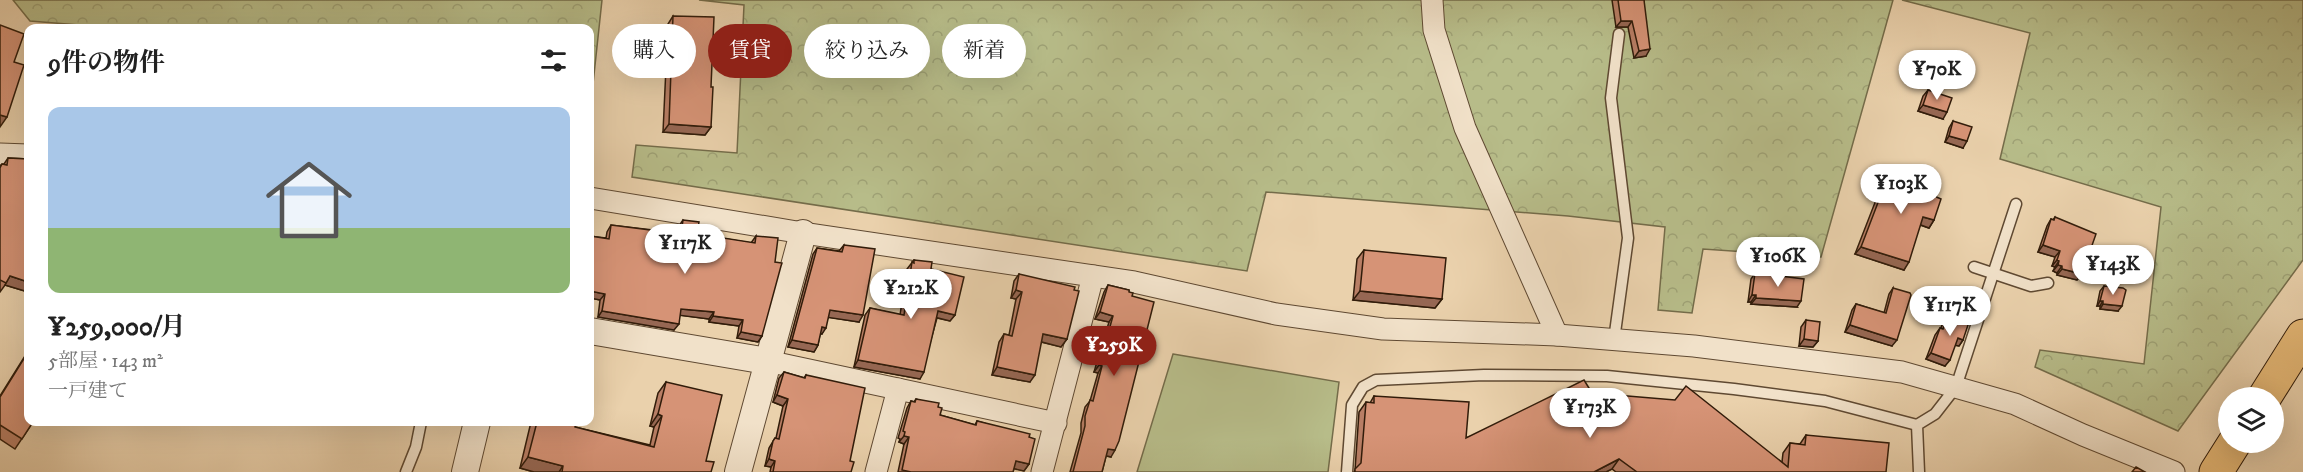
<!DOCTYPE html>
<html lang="ja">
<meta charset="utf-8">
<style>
:root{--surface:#fff;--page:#f6f6f6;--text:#222;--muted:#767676;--accent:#8f2418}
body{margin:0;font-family:"IM FELL DW Pica","Noto Serif JP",serif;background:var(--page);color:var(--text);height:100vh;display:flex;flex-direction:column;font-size:22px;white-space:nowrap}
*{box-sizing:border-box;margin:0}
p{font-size:20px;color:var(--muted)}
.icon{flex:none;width:33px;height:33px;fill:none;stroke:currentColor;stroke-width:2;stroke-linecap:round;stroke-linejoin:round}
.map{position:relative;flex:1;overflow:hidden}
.side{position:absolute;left:24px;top:24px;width:570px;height:402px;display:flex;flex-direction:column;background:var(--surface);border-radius:12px;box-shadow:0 6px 24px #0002}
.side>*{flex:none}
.hud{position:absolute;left:612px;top:24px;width:570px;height:54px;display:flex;gap:12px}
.tools{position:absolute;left:2218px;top:387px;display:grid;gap:12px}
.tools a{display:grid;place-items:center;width:66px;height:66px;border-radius:50%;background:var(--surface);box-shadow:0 6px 24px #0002;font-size:30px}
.price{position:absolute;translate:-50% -51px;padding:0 14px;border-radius:21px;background:#fff;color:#222;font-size:20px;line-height:39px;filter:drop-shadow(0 2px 3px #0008)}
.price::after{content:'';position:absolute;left:50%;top:36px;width:18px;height:14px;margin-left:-9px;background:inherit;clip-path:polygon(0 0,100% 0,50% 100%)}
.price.on{background:var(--accent);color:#fff}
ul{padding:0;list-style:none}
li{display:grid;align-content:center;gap:12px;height:318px;padding:0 24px}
li span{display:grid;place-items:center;height:186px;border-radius:12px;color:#555}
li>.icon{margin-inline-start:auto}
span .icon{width:108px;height:108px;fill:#fffc;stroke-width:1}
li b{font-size:26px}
h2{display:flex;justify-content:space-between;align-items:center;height:72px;padding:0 24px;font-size:26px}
.chip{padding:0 21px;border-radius:27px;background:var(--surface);box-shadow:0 6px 24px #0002;font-size:21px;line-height:54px}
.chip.on{background:var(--accent);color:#fff}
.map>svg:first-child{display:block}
</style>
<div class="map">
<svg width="2303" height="472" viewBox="0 0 2303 472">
<defs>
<pattern id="forest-crowns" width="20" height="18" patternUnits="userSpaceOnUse" patternTransform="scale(1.5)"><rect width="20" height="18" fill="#b7bc89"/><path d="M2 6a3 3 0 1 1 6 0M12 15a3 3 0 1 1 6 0" fill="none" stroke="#9ea175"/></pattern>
</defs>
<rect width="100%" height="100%" fill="#ead1ac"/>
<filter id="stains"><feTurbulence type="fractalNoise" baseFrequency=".00333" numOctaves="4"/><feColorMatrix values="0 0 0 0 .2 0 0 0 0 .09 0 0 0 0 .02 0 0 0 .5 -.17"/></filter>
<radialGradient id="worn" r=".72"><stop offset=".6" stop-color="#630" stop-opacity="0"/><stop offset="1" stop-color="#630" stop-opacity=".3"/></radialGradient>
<g fill="url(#forest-crowns)" stroke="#746c4a" stroke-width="1.5">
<path d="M13 0H602L590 112V28H116L30 21Z"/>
<path d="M699 0H1893L1821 257 1703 249 1692 313 1658 310 1665 227 1568 216 1266 192 1247 271 632 177 636 145 737 153 744 5Z"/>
<path d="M1902 0H2303V260L2178 431 2035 367 2040 350 2144 364 2161 207 2000 159 2030 33Z"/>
</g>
<path fill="#b7bc89" stroke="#746c4a" stroke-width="1.5" d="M1173 354 1339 382 1328 472H1137Z"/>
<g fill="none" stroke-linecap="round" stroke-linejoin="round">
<g stroke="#5f4932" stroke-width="13">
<g id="service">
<path d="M1974 267 2031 286 2048 283"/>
<path d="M1614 340 1628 238 1611 98 1619 34"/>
<path d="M406 472 416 447 421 422"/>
<path d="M1347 472 1352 405 1363 387 1376 380 1484 375 1607 376 1734 389 1825 401 1917 425"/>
<path d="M1919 472 1917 425 1935 414 1956 387 2016 204"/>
</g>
</g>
<g stroke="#5f4932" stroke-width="23">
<g id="minor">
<path d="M1432 0 1434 30 1465 128 1557 335"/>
<path d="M0 154 28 155"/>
<path d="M590 198 803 233 1134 282 1276 314 1383 329 1557 335 1694 346 1902 372 2015 404 2083 435 2174 472"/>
<path d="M767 361 1056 423"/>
<path d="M876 472 898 389"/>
<path d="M1042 472 1093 276"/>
</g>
</g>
<g stroke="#5f4932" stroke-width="28">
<g id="tertiary">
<path d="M590 331 767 361"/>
<path d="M465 472 477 422"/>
<path d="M738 472 803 233"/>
</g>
</g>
<g stroke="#311c0a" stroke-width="35">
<g id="trunk">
<path d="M2264 398 2303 336"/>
<path d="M2216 472 2235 442"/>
</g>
</g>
<use href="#service" stroke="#f1e1c9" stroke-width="10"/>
<use href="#minor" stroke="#f1e1c9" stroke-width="21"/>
<use href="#tertiary" stroke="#f1e1c9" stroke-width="26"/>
<use href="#trunk" stroke="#e5b876" stroke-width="33"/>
</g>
<g fill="#b87e65" stroke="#311c0a" stroke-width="1.5">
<path d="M1612 0H1644L1646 56 1634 58 1628 27H1616Z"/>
<path d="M673 16 711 127 705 135 663 132 668 24Z"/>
<path d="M1928 90 1943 119 1918 111 1923 96Z"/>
<path d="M1953 121 1963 148 1945 142 1949 128Z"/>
<path d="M8 158 28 159V292L5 285 0 292V166L2 164H4Z"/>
<path d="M1887 179 1934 220 1929 228 1920 225 1904 270 1855 254 1881 187Z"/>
<path d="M2055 217 2082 274 2077 280 2057 275V273L2053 271 2055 267 2052 266 2055 257 2038 252 2047 226 2051 219 2053 220Z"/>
<path d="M683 220 697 234 751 243 756 236 762 336 758 342 737 338 739 326 709 322V319L680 315 674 330 598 317 600 300 590 298V236L606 238 607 232 611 225 678 233 679 226Z"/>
<path d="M844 245 859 322 828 317 822 334H820L818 345 814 352 788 347 813 254 817 248 839 251Z"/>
<path d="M1364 250 1442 299 1435 308 1353 300 1357 259Z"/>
<path d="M914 260 931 269 955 315 950 321 937 318 920 379 854 367 865 315 870 308 900 315 907 269Z"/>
<path d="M1755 273 1797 307 1751 304V302H1748L1751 279Z"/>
<path d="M1019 274 1067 339 1061 347 1041 342 1030 382 992 375 999 342 1004 334 1009 335 1016 299 1011 298 1014 281Z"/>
<path d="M1108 285 1129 290 1111 457 1106 456 1102 472H1070L1081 433V423L1085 407 1090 401 1098 373 1094 372 1109 322 1095 319 1104 292Z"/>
<path d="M2104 286 2118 311 2100 309V306H2097L2100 291Z"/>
<path d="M1893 288 1892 346 1845 332 1852 310 1856 304 1884 313 1889 294Z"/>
<path d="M1948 315 1963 340 1959 346 1955 345 1945 366 1926 359 1935 335 1940 328H1941L1943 321Z"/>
<path d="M1806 320 1818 341 1813 347 1799 346 1801 327Z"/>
<path d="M28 351V422H33L15 449 0 439V396Z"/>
<path d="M784 372 804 378 806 375 850 461 851 472H770L771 467 765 466 769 448 775 438H776L783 406 773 402 779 378Z"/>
<path d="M666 382 711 472H534L520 468 531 422H576L575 427 650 445 654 427 650 426 658 393Z"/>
<path d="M1592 393 1782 462 1783 453 1790 443 1800 444 1806 435 1886 472H1616L1612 469 1606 472H1354L1355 470 1359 412 1366 402 1370 403 1374 396 1466 438Z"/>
<path d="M916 399 938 407 940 415 975 425 977 421 1029 437V464L1024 471 1014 468 1013 472H898L904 444 899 442 900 439 898 438 907 408 911 401 914 402Z"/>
</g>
<g fill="#966753" stroke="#311c0a" stroke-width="1.5">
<path d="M1621 21H1632L1628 27H1616Z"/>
<path d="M1650 49 1646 56 1634 58 1639 51Z"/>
<path d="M1923 105 1947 112 1943 119 1918 111Z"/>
<path d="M0 115 7 117 0 127Z"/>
<path d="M669 124 711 127 705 135 663 132Z"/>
<path d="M1949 136 1967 141 1963 148 1945 142Z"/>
<path d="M1923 217 1934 220 1929 228 1918 224Z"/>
<path d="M2043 245 2060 251 2055 257 2038 252Z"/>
<path d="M1861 247 1909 262 1904 270 1855 254Z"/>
<path d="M2057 260 2059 261 2055 267 2052 266Z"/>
<path d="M2058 265 2062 266 2057 273 2053 271Z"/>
<path d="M2062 269 2082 274 2077 280 2057 275Z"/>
<path d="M10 276 28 282V292L5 285Z"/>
<path d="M1016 290 1022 292 1016 299 1011 298Z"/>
<path d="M590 291 605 294 600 300 590 298Z"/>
<path d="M1360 291 1442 299 1435 308 1353 300Z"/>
<path d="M1752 295H1756L1751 302H1748Z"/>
<path d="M1756 298 1801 301 1797 307 1751 304Z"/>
<path d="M2100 301H2103L2100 306H2097Z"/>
<path d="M2103 304 2122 306 2118 311 2100 309Z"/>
<path d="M681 309 714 312 709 319 677 315Z"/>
<path d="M830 310 863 315 859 322 825 317Z"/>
<path d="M602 311 679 324 674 330 598 317Z"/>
<path d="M938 311 955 315 950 321 934 317Z"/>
<path d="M1100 312 1113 316 1109 322 1095 319Z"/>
<path d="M713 316 743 320 739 326 709 322Z"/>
<path d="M1850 325 1897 340 1892 346 1845 332Z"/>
<path d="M822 327 826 328 822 334 817 333Z"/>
<path d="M741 332 762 336 758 342 737 338Z"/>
<path d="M1043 334 1067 339 1061 347 1038 341Z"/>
<path d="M1958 338 1963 340 1959 346 1953 345Z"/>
<path d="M1804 339 1818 341 1813 347 1799 346Z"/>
<path d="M792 340 818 345 814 352 788 347Z"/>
<path d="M1931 353 1950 360 1945 366 1926 359Z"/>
<path d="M858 360 924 372 920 379 854 367Z"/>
<path d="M1099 365 1102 366 1098 373 1094 372Z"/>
<path d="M997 367 1035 375 1030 382 992 375Z"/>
<path d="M777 395 788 399 783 406 773 402Z"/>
<path d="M658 414 662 416 654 427 650 426Z"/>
<path d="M904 436 909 437 904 444 899 442Z"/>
<path d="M1108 449 1115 450 1111 457 1103 455Z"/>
<path d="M528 457 563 466 559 472H534L520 468Z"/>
<path d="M769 459 775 461 771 467 765 466Z"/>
<path d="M1619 459 1612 469 1606 472H1594Z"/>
<path d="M1016 461 1029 464 1024 471 1011 468Z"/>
</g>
<g fill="#d69376" stroke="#311c0a" stroke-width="1.5">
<path d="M1618 0H1644L1650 49 1639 51 1632 21H1621Z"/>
<path d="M673 16 714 17 711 87H713L711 127 669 124Z"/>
<path d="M0 25 24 34 14 62 24 65 7 117 0 115Z"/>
<path d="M1928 90 1952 98 1947 112 1923 105Z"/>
<path d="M1953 121 1972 127 1967 141 1949 136Z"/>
<path d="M8 158 28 159V282L10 276 6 283 0 280V168L2 164 7 165Z"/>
<path d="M1899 170 1915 171 1922 175 1928 181 1934 196 1941 199 1934 220 1923 217 1909 262 1861 247 1887 179Z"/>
<path d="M2055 217 2096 234 2082 274 2062 269V266L2058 265 2059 261 2057 260 2060 251 2043 245 2051 219 2054 220Z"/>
<path d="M683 220 699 222 697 234 755 243 756 236 778 238 775 262 782 263 781 266 762 336 741 332 743 320 713 316 714 312 681 309 679 324 602 311 605 294 590 291V236L609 239 611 225 681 234Z"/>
<path d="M844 245 875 249 863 315 830 310 826 328 822 327 818 345 792 340 817 248 842 252Z"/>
<path d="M1364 250 1446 258 1442 299 1360 291Z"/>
<path d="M914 260 932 262 931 269 964 277 955 315 938 311 924 372 858 360 870 308 904 315 912 262 914 263Z"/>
<path d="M1755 273 1804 279 1801 301 1756 298V295H1752Z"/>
<path d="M1019 274 1075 287 1074 290 1079 291 1067 339 1043 334 1035 375 997 367 1004 334 1012 336 1022 292 1016 290Z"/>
<path d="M1108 285 1129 290V292L1133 293 1132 296 1154 302 1119 441 1115 450 1108 449 1102 472H1073L1085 426V416L1090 400 1093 401 1102 366 1099 365 1113 316 1100 312Z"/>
<path d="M2104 286 2123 288 2126 290 2122 306 2103 304V301H2100Z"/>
<path d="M1893 288 1910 293 1911 295 1897 340 1850 325 1856 304 1886 313Z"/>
<path d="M1948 315 1969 322 1963 340 1958 338 1950 360 1931 353 1940 328 1943 329Z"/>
<path d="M1806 320 1820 322 1818 341 1804 339Z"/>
<path d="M590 350 593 351 590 366Z"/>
<path d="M28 352V422H33L22 439 0 425V397Z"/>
<path d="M784 372 805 378 806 375 865 388 850 461 854 462 851 472H773L775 461 769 459 773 441 775 438 779 439 788 399 777 395Z"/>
<path d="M1584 380 1592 393 1675 400 1686 386 1788 467 1790 443 1805 445 1806 435 1889 443 1886 472H1637L1619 459 1594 472H1355V469L1361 463 1366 402 1374 403V396L1469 402 1466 438Z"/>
<path d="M666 382 722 395 706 461 714 462 711 472H562L563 466 528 457 537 422H576L575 427 654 447 662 416 658 414Z"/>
<path d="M916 399 939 403 938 407 942 408 940 415 976 425 977 421 1030 434 1029 437 1035 439 1029 464 1016 461 1013 472H911L902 470 909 437 904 436 905 432 903 431 911 401 915 402Z"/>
<path d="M2136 467 2145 472H2132Z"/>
</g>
<rect width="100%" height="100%" filter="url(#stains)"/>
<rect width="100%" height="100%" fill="url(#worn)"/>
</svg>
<div class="tools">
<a><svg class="icon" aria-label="layers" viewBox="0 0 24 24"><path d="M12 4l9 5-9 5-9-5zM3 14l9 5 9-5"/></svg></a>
</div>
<b class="price" style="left:1937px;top:101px">¥70K</b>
<b class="price" style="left:1901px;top:215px">¥103K</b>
<b class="price" style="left:685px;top:275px">¥117K</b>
<b class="price" style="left:1778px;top:288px">¥106K</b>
<b class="price" style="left:2113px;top:296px">¥143K</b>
<b class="price" style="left:911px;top:320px">¥212K</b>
<b class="price" style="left:1950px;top:337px">¥117K</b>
<b class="price on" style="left:1114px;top:377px">¥259K</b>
<b class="price" style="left:1590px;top:439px">¥173K</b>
<div class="hud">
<a class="chip">購入</a>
<a class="chip on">賃貸</a>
<a class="chip">絞り込み</a>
<a class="chip">新着</a>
</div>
<section class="side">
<h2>9件の物件<svg class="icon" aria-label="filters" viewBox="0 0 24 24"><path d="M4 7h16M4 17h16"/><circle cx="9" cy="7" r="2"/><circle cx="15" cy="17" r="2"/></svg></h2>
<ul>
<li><span style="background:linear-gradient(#a9c7e8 65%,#8fb573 0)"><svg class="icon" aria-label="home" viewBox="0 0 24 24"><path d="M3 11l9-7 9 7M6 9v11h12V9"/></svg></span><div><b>¥259,000/月</b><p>5部屋 · 143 m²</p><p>一戸建て</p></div></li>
</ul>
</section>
</div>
